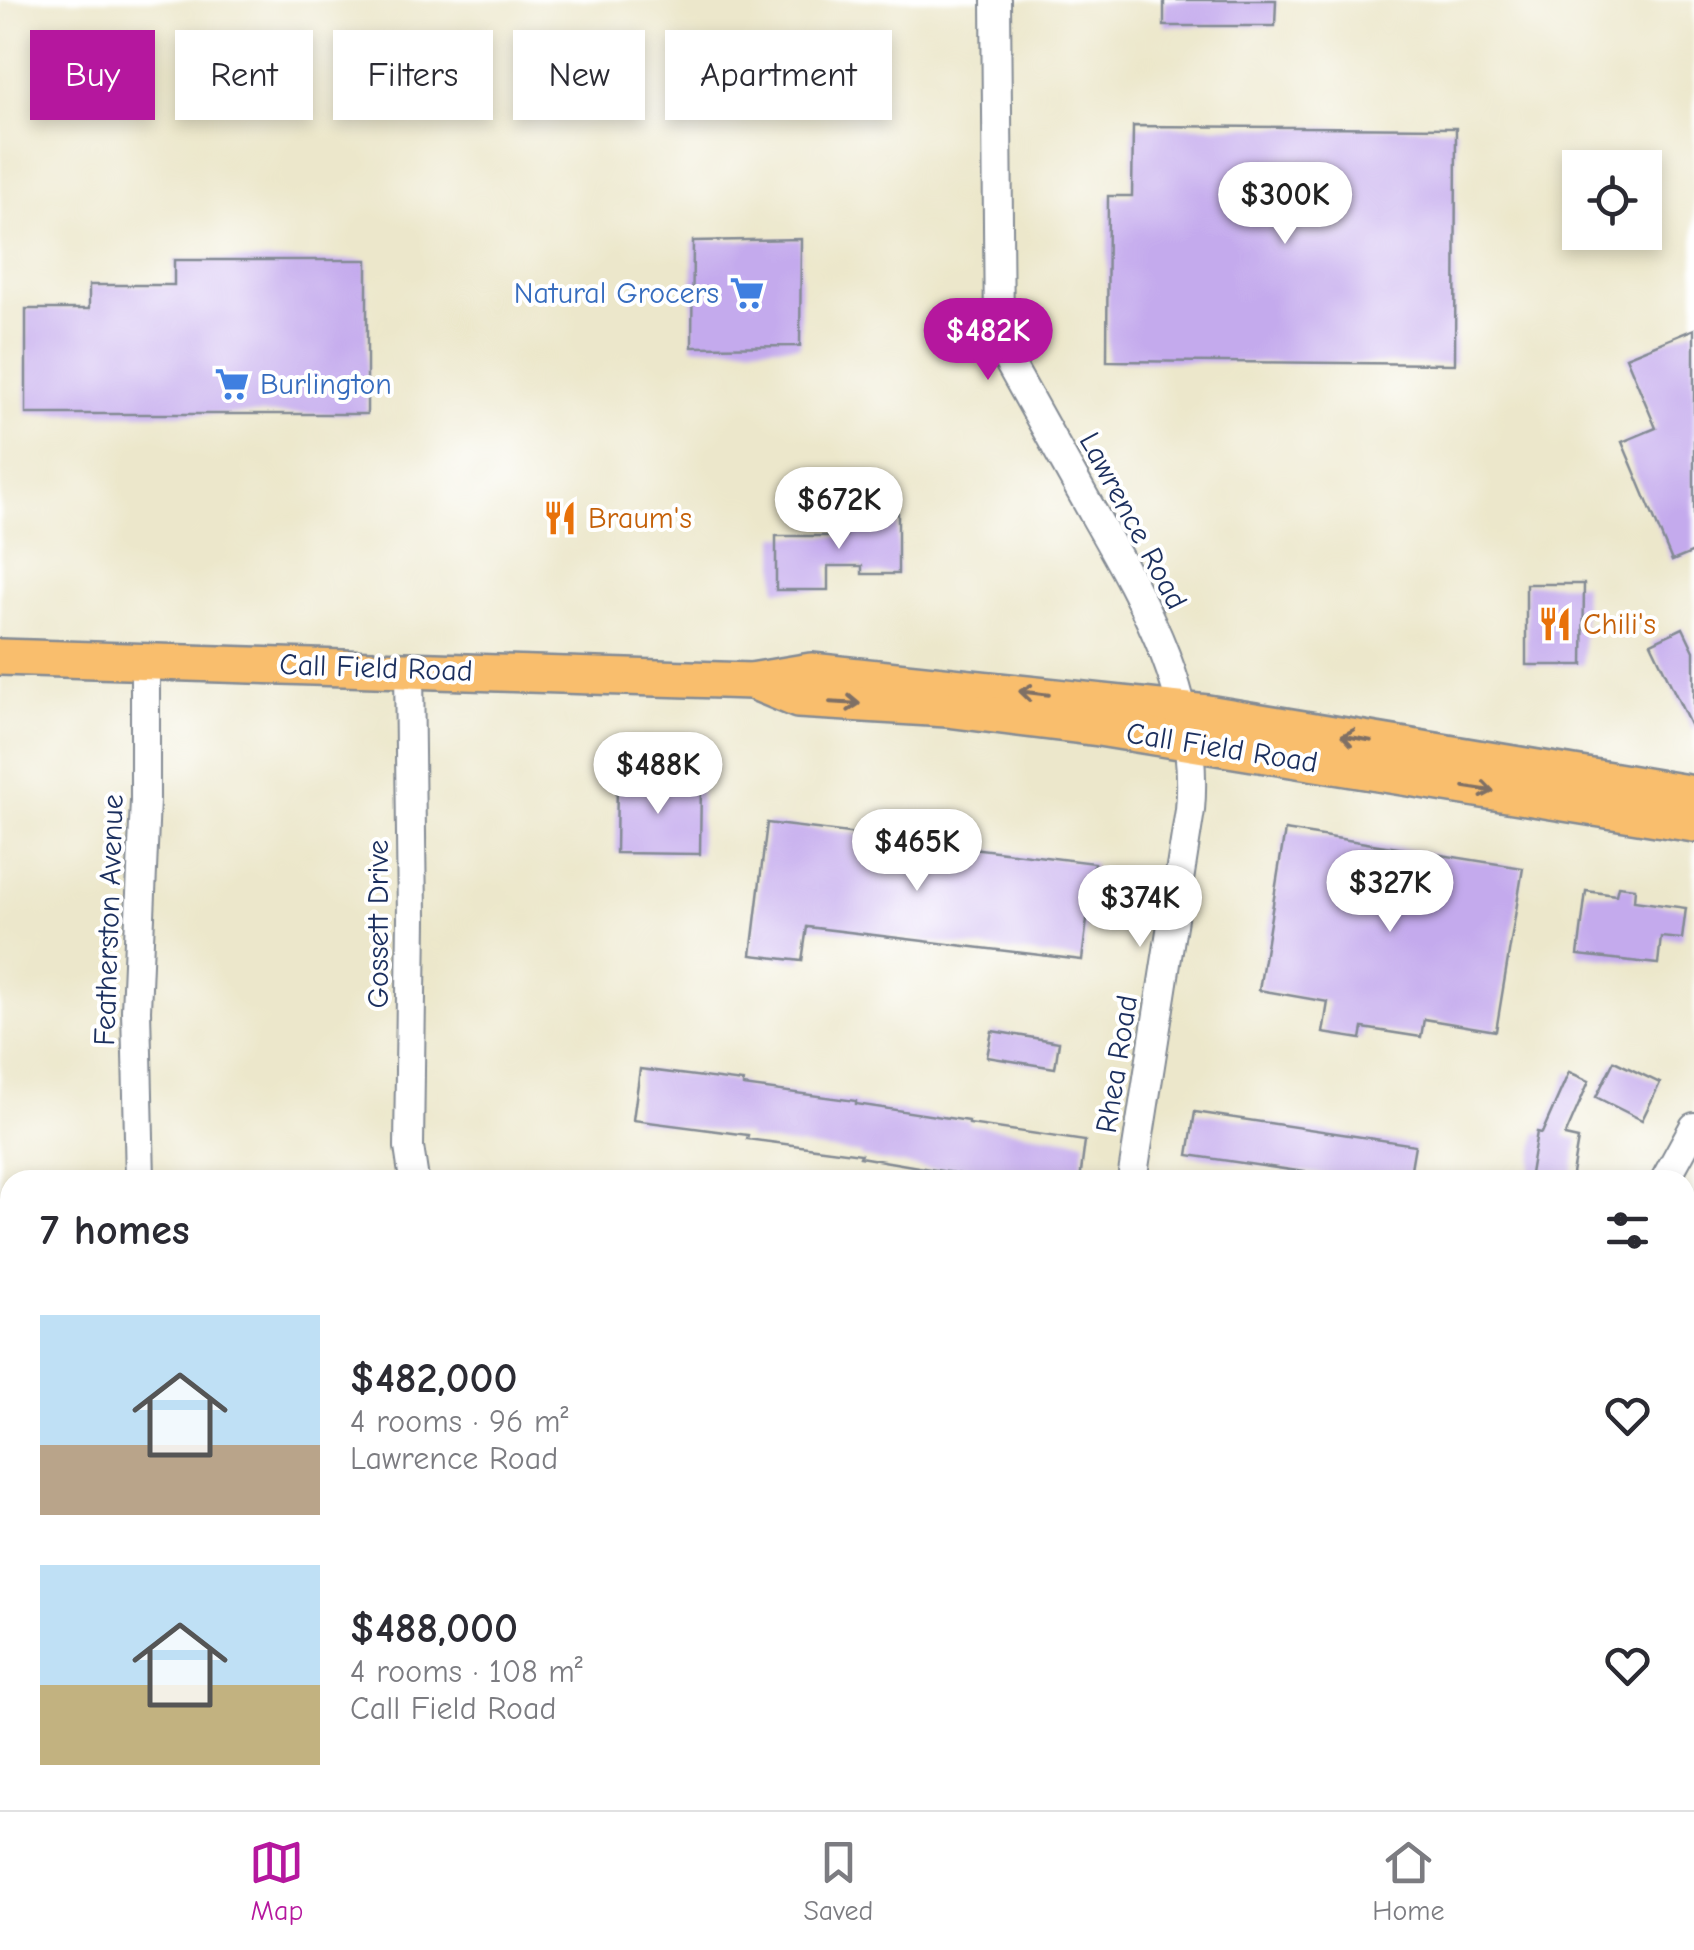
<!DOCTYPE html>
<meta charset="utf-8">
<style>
:root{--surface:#fff;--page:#f2f2f3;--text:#2b2b33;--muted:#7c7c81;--line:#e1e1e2;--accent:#b5179e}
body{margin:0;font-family:"Comic Neue",sans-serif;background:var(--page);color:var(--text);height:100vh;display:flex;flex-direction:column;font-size:38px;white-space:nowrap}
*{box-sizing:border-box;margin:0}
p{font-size:32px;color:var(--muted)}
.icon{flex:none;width:55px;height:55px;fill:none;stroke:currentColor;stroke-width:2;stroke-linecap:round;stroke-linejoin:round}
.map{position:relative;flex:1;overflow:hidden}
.panel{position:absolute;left:0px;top:1170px;width:1695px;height:640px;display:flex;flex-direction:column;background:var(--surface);border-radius:30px 30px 0 0;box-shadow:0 5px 15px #0003}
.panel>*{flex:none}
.guide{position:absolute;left:30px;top:30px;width:1000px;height:90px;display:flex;gap:20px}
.buttons{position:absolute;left:1562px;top:150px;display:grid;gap:20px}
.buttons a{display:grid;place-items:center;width:100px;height:100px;border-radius:0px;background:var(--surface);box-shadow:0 5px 15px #0003;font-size:50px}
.price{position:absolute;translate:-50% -85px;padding:0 22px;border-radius:35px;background:#fff;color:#222;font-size:32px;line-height:65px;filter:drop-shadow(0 2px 5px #0008)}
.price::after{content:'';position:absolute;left:50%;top:60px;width:30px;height:22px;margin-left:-15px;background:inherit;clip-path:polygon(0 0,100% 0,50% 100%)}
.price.selected{background:var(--accent);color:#fff}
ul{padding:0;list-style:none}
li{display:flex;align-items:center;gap:30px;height:250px;padding:0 40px}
li span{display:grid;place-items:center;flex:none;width:280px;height:200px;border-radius:0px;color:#555}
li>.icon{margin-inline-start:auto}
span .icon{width:120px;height:120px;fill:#fffc;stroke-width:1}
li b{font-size:42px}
h2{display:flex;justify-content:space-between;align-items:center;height:120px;padding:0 40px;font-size:42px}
.pill{padding:0 35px;border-radius:0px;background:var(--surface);box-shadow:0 5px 15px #0003;font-size:35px;line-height:90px}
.pill.selected{background:var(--accent);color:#fff}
.tabs{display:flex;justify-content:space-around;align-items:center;height:140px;border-top:2px solid var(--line);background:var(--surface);font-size:28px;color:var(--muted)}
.tabs a{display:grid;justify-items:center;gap:5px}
.tabs .selected{color:var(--accent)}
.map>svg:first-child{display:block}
</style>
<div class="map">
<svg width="1694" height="1810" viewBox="0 0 1694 1810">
<rect width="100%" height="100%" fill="#fff"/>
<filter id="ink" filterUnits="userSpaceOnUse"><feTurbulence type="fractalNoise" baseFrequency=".01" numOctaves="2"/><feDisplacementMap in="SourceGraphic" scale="20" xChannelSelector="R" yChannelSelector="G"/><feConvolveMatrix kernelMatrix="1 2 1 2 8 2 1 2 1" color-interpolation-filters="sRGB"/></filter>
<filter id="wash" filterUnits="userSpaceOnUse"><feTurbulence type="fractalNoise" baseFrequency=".0048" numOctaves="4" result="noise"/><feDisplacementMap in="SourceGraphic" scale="40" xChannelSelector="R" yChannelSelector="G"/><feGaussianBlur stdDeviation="2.25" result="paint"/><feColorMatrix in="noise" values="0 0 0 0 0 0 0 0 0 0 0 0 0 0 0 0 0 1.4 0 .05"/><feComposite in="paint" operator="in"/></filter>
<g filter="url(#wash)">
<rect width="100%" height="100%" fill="#ece7cb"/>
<g id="blocks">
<g fill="#c4aaed">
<path d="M1164 0H1276L1275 26H1164Z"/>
<path d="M1133 126 1456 128 1455 364 1107 361 1108 196H1132Z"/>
<path d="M801 239 800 346 692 347 693 241Z"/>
<path d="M174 260H367V414H26V309H89V285H174Z"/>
<path d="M1694 329V552L1672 561 1622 442 1656 428 1626 357Z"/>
<path d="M846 513H898V574H862V566H828V590H776V536H846Z"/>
<path d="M1526 584H1584L1583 665H1526Z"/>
<path d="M1683 628 1694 651V733L1651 643Z"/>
<path d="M617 780 701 782 700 854 616 853Z"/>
<path d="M767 823 1094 863 1082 960 807 927 802 961 751 955Z"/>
<path d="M1285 830 1523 868 1496 1031 1424 1019 1421 1037 1363 1028 1361 1039 1323 1033 1328 1002 1259 990Z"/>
<path d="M1618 886 1635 888 1634 901 1686 908 1682 939 1661 937 1658 964 1578 955 1586 891 1616 895Z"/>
<path d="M992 1031 1059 1042 1055 1068 987 1057Z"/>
<path d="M1614 1061 1660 1083 1642 1120 1596 1097Z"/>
<path d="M640 1069 743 1082V1086L856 1101V1104L969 1121V1124L1085 1141 1080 1180H994L860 1157 861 1154 747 1139 748 1135 633 1120Z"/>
<path d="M1569 1072 1589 1081 1565 1136 1578 1139 1571 1180H1529L1537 1132 1542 1133Z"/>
<path d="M1195 1112 1415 1145 1409 1180H1359L1188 1155Z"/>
</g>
</g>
</g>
<g filter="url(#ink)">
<use href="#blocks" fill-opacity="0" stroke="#848b94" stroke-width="2.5"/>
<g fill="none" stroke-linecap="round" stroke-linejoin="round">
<g stroke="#848b94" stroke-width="32">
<g id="minor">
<path d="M996 0 999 335 1010 364C1037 413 1065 462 1092 511 1145 604 1200 699 1190 810L1132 1180"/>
<path d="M409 668 412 918 409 1147 414 1180"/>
<path d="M140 1180 136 1010 145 800V662"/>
<path d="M1665 1180 1694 1127"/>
<path d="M0 1473 10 1475"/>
<path d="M635 1800 644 1810"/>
<path d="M1162 1800 1181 1810"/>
<path d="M1672 1800 1687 1810"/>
<path d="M3 1810V1743L10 1680"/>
<path d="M267 1810V1800"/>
<path d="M546 1810 559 1800"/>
<path d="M1319 1810 1324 1800"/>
<path d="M1615 1810 1631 1800"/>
</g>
</g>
<g stroke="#848b94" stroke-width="40">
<g id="major">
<path d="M0 657 751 681 811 671 1207 713 1694 794"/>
<path d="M752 681 798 700 947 709 1099 728 1694 824"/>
</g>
</g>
<use href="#minor" stroke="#fff" stroke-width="28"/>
<use href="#major" stroke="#f9be6d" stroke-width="35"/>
</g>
<defs><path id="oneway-shaft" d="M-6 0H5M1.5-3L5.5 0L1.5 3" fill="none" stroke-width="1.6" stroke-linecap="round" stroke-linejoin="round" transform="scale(2.5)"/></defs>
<g stroke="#7f6f65">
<use href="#oneway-shaft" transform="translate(1034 693) rotate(-173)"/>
<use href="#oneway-shaft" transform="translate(845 703) rotate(3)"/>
<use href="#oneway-shaft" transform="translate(1356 738) rotate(-170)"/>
<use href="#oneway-shaft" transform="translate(1479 789) rotate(9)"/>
</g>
</g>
<defs>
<g id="supermarket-bare" transform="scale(2.7)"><path d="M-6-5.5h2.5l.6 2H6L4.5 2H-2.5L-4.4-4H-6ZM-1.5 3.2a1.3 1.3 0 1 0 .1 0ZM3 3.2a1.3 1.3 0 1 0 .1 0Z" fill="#3f7fe0" stroke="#fff" stroke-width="2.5" paint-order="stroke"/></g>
<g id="restaurant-bare" transform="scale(2.7)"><path d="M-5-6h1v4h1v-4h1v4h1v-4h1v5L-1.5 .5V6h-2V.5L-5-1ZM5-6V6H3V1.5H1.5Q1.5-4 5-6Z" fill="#e8710a" stroke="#fff" stroke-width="2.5" paint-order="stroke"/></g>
</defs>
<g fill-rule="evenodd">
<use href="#supermarket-bare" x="747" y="293"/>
<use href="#supermarket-bare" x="232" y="384"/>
<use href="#restaurant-bare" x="560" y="518"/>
<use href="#restaurant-bare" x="1555" y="624"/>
</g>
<g text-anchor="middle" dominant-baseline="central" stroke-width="8" stroke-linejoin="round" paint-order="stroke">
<g font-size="30" fill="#366cbe" stroke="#fff" text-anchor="end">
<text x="719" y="293">Natural Grocers</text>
<text x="260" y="384" text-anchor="start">Burlington</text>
</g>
<g font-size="30" fill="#c56008" stroke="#fff" text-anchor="start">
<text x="588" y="518">Braum's</text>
<text x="1583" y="624">Chili's</text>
</g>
<g font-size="30" fill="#1b2f5e" stroke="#fff">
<text transform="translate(1133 521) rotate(62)">Lawrence Road</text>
<text transform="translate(376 668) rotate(2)">Call Field Road</text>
<text transform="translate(1222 748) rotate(9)">Call Field Road</text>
<text transform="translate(109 920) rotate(-88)">Featherston Avenue</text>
<text transform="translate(378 924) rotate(-90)">Gossett Drive</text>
<text transform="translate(1117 1064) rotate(-81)">Rhea Road</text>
</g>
</g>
</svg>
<div class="buttons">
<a><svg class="icon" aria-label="locate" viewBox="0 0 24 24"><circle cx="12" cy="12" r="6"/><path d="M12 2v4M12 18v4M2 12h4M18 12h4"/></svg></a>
</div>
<b class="price" style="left:1285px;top:247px">$300K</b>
<b class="price selected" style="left:988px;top:383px">$482K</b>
<b class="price" style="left:839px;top:552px">$672K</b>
<b class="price" style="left:658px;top:817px">$488K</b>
<b class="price" style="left:917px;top:894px">$465K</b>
<b class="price" style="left:1390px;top:935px">$327K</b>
<b class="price" style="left:1140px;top:950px">$374K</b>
<div class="guide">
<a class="pill selected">Buy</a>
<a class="pill">Rent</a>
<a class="pill">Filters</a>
<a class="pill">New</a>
<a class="pill">Apartment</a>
</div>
<section class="panel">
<h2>7 homes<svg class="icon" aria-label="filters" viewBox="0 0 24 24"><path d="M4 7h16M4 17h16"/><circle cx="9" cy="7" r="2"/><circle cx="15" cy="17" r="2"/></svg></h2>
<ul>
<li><span style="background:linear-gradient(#bfe0f5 65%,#b9a48a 0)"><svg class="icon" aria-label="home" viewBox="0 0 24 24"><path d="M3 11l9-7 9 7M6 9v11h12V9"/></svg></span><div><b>$482,000</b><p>4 rooms · 96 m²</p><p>Lawrence Road</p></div><svg class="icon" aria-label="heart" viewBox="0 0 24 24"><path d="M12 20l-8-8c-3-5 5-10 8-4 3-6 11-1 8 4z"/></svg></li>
<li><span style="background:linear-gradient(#bfe0f5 60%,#c2b280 0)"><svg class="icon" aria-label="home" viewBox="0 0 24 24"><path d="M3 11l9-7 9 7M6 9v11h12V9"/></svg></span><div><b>$488,000</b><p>4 rooms · 108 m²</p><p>Call Field Road</p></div><svg class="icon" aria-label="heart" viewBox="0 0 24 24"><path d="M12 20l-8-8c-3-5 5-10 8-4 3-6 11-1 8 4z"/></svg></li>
</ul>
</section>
</div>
<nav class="tabs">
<a class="selected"><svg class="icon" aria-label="map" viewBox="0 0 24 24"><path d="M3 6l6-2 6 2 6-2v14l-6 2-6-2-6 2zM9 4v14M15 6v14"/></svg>Map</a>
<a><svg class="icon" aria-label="saved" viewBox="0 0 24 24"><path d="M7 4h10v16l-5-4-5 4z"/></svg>Saved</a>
<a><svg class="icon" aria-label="home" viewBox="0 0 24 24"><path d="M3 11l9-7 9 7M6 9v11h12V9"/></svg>Home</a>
</nav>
